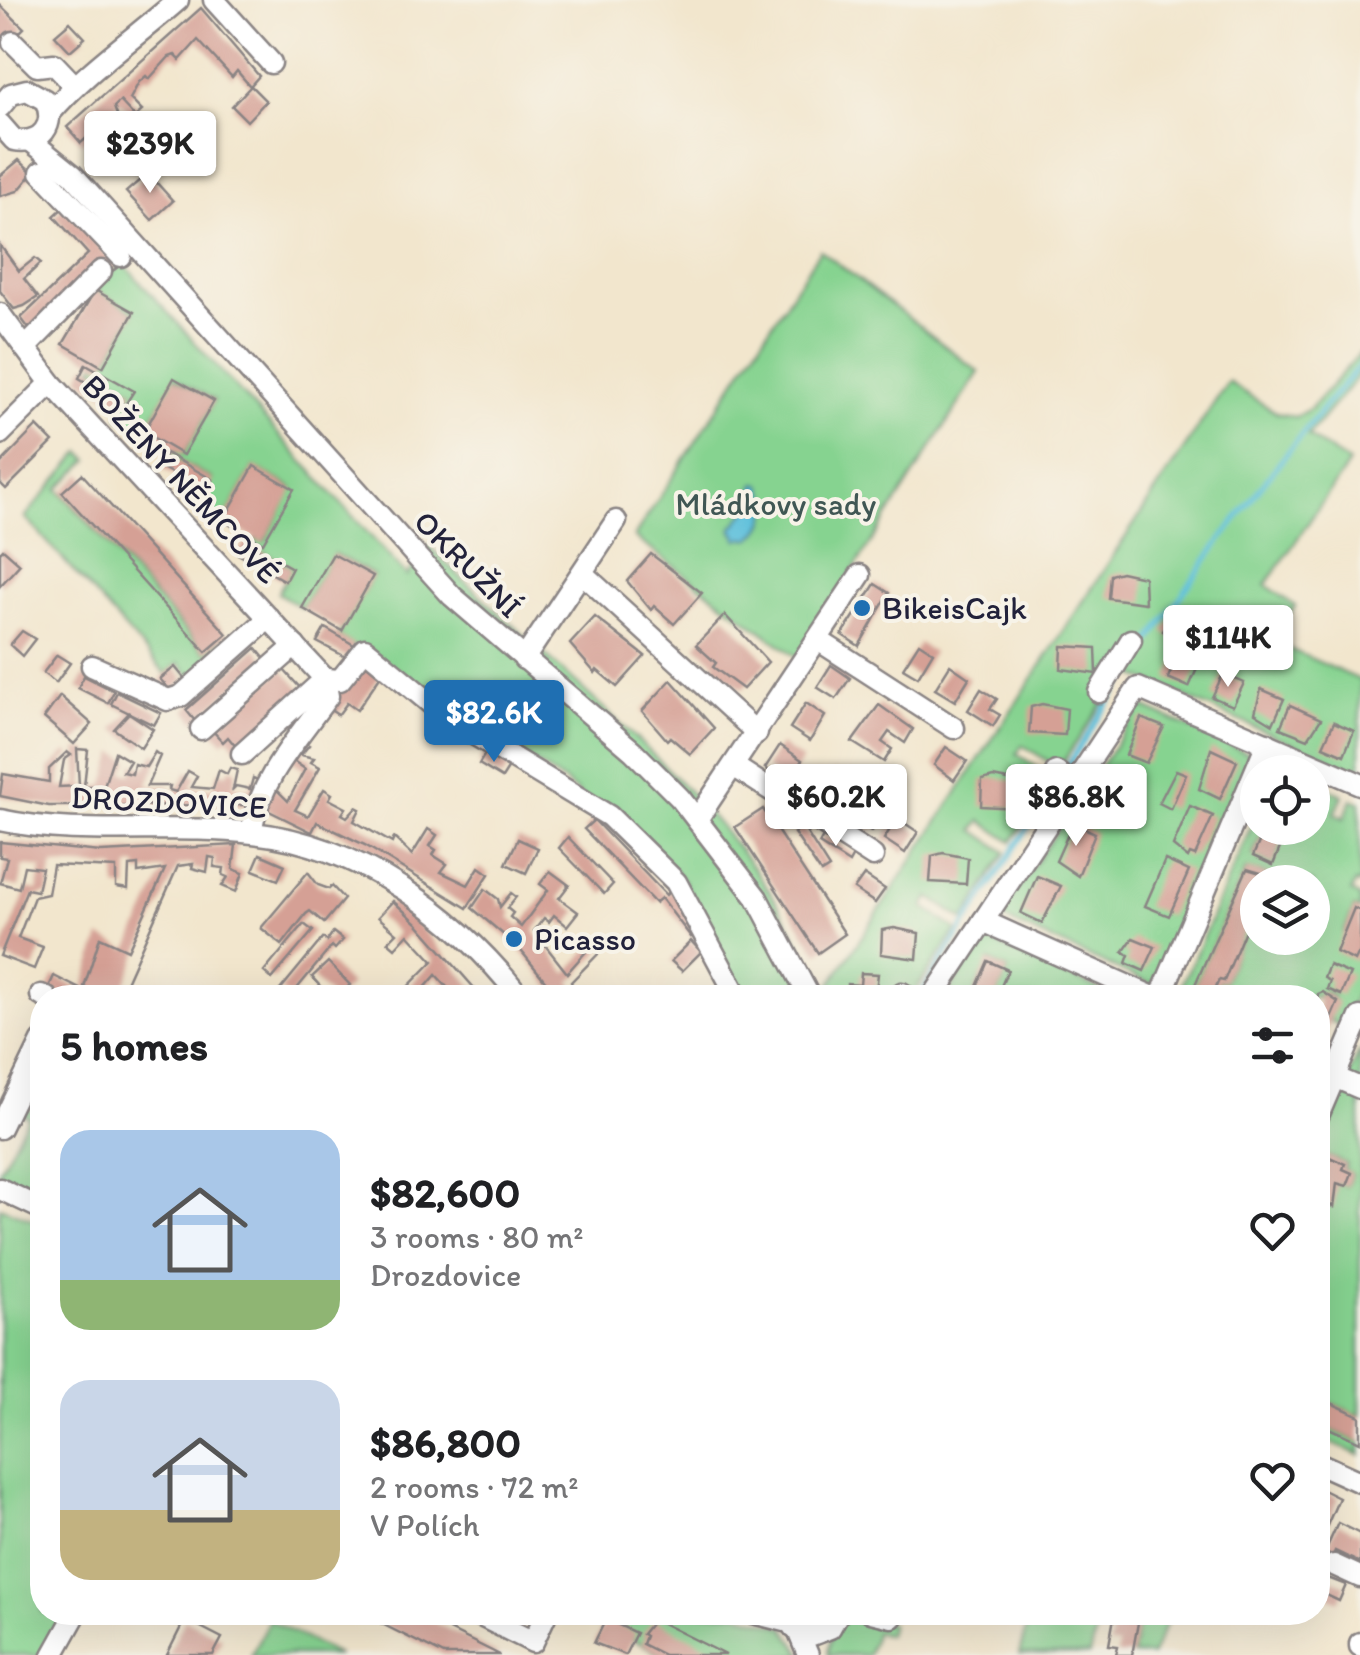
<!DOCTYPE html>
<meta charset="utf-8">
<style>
:root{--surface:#fff;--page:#f2f2f2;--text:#202124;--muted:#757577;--accent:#1f6fb2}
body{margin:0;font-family:Itim,sans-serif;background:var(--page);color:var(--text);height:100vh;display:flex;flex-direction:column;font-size:38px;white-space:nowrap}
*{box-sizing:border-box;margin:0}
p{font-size:32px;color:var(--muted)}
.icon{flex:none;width:55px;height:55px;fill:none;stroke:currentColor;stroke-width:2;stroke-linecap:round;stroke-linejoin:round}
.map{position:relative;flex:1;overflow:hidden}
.drawer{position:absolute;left:30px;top:985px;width:1300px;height:640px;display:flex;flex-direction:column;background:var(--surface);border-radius:40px;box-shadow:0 10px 40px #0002}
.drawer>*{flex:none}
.controls{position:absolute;left:1240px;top:755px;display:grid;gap:20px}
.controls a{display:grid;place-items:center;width:90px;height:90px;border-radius:50%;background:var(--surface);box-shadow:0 10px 40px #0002;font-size:50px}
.price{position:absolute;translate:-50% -85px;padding:0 22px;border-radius:10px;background:#fff;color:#222;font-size:32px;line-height:65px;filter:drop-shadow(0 2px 5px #0008)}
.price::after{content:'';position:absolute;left:50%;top:60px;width:30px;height:22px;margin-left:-15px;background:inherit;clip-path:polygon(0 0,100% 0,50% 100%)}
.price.selected{background:var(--accent);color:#fff}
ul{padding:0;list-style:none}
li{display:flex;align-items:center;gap:30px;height:250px;padding:0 30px}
li span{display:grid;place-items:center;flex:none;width:280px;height:200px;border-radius:30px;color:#555}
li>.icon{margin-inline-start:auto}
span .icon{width:120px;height:120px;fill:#fffc;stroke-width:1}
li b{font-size:42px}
h2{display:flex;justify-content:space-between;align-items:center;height:120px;padding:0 30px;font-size:42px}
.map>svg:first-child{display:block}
</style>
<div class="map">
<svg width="1360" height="1655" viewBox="0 0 1360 1655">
<rect width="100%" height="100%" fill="#f7f3e8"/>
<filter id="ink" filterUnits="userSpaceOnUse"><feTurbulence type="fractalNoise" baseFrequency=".01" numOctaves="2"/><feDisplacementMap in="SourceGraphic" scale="20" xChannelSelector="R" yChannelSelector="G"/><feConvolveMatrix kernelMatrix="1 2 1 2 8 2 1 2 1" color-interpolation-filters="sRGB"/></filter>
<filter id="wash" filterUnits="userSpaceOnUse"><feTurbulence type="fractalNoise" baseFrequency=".0048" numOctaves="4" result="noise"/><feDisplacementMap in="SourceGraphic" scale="40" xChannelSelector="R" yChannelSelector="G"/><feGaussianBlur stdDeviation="2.25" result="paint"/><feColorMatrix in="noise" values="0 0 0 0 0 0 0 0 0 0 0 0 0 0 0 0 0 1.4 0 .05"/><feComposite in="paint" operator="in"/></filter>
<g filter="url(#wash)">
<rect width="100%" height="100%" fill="#f2e6cd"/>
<g fill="#86d390" stroke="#547a66" stroke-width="2.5">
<path d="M820 250 979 372 798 658 634 537Z"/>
<path d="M123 263 407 576 428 545C533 652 656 741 748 861 780 902 802 947 824 994L1228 382 1277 413 1295 417 1311 408 1360 353V374L1308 436 1349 463 1266 585 1295 606 1273 642 1360 680V773L1125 671 1059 768 1022 745 1017 754 1053 778 1012 842 981 821 974 830 1006 852 964 920 929 897 924 907 957 930 911 997H743L683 880 566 783 338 636 373 575 334 554 302 608 278 593 291 568 252 545 256 539 264 542 293 488 254 467 224 520 198 506 212 479 173 457 176 450 184 454 214 400 175 378 144 432 118 417 133 390 93 367 97 363 104 365 134 312 91 288Z"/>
<path d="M81 452 89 460 58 489 205 652 230 636 236 643 194 680 179 663 166 674 25 517Z"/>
<path d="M1141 706 1254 756 1153 985 999 917Z"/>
<path d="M1313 781 1343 795 1335 814 1344 818 1352 799 1360 802V884L1355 883 1351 892 1360 897V910L1354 908 1344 932 1360 951V985L1342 1026 1330 1021 1333 996 1324 992 1317 997H1211L1219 980 1224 981 1257 899 1258 938H1312V882H1265L1268 875 1246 870 1194 988 1207 997 1177 996 1257 813 1258 828H1265L1253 855 1272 864 1288 828H1312Z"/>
<path d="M984 939 1116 997H996L1008 970 990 961 972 997 945 998Z"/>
<path d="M1360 1050V1416L1331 1403 1322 1425 1360 1442V1455L1318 1437V1228L1337 1182 1347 1186 1352 1174 1344 1169 1346 1164 1328 1156 1318 1173V1146Z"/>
<path d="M16 1103 42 1116V1204L0 1183V1169L28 1117 13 1109Z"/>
<path d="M0 1207 42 1223V1612L70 1613 45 1655H0Z"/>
<path d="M581 1613H737L784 1627 803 1655H663Z"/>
<path d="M1030 1613H1101L1090 1655H1019Z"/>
<path d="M1140 1613H1171L1152 1655H1132Z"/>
<path d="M857 1616 891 1624 888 1635 876 1632 867 1655H828C828 1638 839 1618 857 1616Z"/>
<path d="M269 1620 338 1655H251Z"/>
</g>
<path fill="#5dc0db" stroke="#40718b" stroke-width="2.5" d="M756 484 762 485C771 506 770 522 752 538L738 539 732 529 749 508Z"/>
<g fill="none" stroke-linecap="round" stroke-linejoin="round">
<g stroke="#5dc0db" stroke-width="5">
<path d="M1065 770C1155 630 1250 491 1360 365"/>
<path d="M918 998 1059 780"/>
<path d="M17 1192 42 1182"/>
</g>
</g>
<g id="blocks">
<g fill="#d5a095">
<path d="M0 5 24 28 7 45 0 46Z"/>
<path d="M201 8 259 76 250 86 237 71 232 77 198 40 180 60 175 55 169 57 149 79 146 76 139 82 130 99 142 111 135 117 120 101 114 107 117 115 110 121 99 119 95 123 99 127 81 143 67 127Z"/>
<path d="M70 22 85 38 70 51 55 35Z"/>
<path d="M251 86 266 101 247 121 232 106Z"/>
<path d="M99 145 113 161 105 169 90 152Z"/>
<path d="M19 160 33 173 18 191 0 196V176Z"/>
<path d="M148 173 173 201 152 220 126 192Z"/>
<path d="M64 207 118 267 30 330 21 318 88 254 54 216Z"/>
<path d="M0 245 19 271 35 258 41 263 24 279 38 297 24 306 14 309 0 291Z"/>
<path d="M95 290 134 312 103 367 63 344Z"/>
<path d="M86 364 134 391 125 405 79 378Z"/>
<path d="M174 378 214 401 183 455 144 432Z"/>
<path d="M37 426 53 442 6 489 0 483V464Z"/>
<path d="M166 453 213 480 205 492 159 466Z"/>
<path d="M254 466 294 489 263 543 223 521Z"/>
<path d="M82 474 227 634 206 652 62 492Z"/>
<path d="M245 542 292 568 285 581 238 554Z"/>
<path d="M3 549 20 564 0 586V552Z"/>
<path d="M333 554 373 576 342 631 302 608Z"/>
<path d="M651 554 702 593 674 624 654 606 651 610 627 581Z"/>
<path d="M1121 572 1144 577 1145 603 1108 598 1110 575Z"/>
<path d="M875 584 889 593 859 646 842 635Z"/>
<path d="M1177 612 1194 624 1180 643 1163 631Z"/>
<path d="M725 615 768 662 743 689 713 667 716 663 696 645Z"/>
<path d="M595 617 645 656 617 687 597 670 595 673 570 644Z"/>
<path d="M325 628 354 645 348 658 317 642Z"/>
<path d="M22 631 35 639 22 656 10 645Z"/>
<path d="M919 643 933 652 918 677 903 668Z"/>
<path d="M1062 646 1096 648 1097 674 1061 669Z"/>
<path d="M256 648 265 659 195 721 186 710Z"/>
<path d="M1178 654 1199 664 1189 687 1168 678Z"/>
<path d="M57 655 70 663 56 683 43 673Z"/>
<path d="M362 661 381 675 357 710 347 703 338 715 326 707Z"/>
<path d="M831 665 850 678 836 699 817 687Z"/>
<path d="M950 665 969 678 955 701 935 689Z"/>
<path d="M175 667 185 679 171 691 160 679Z"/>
<path d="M283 669 302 690 237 748 228 737 223 742 213 731Z"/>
<path d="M1223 674 1244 683 1233 706 1212 697Z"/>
<path d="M84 676 114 691 108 703 78 688Z"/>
<path d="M671 680 714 728 690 754 670 737 667 740 642 711Z"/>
<path d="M981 689 997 699 990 709 1000 715 993 726 968 710Z"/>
<path d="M1261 689 1284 699 1273 724 1255 713Z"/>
<path d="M117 692 161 713 154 725 111 704Z"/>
<path d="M60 696 92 724 74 744 44 718Z"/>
<path d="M806 703 825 716 810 741 790 728Z"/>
<path d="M1042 704 1067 709 1065 735 1029 733 1031 707Z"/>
<path d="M879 705 913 729 905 743 889 732 882 742 892 749 884 762 852 742Z"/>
<path d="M1290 705 1321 719 1308 739 1280 728Z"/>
<path d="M129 713 153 729 141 748 114 729Z"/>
<path d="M1141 718 1164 727 1146 763 1126 755Z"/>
<path d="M1334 722 1354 731 1344 755 1323 746Z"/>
<path d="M300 740 309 745 301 755 314 758 311 762 320 767 295 810 308 816 324 789 332 794 329 799 346 808 342 814 347 817 356 807 360 809 354 821 392 843 394 838 412 855 428 829 437 835 430 846 436 850 433 855 447 864 441 872 468 885 479 867 489 874 467 908 365 845 317 822 312 832 261 807 272 785 288 801 305 769 289 758Z"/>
<path d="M780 745 802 760 788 782 765 768Z"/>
<path d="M946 747 967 761 954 780 934 765Z"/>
<path d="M77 749 88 750 84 786H104L115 752 130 761 123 772 132 774 134 764 146 767 155 752 160 756 147 786H170L169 790 176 792 188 771 197 776 191 787 213 789 219 770 227 774 230 768 237 770 233 789 236 786 250 789 253 778 263 782 249 805 49 806 0 796 3 774 49 782V769L67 752 71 755 64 760 59 787 79 786Z"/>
<path d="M1211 749 1237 761 1220 799 1199 789Z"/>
<path d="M486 752 509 767 502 778 479 764Z"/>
<path d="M1176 770 1186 774 1171 809 1159 803Z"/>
<path d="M835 771 851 787 833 807 818 797Z"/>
<path d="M1122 773 1131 777 1113 822 1091 808 1110 775 1120 780Z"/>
<path d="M993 777 1018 782 1017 808 981 806 982 780Z"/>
<path d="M866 796 884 813 871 831 851 818Z"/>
<path d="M1190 806 1213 816 1195 856 1190 854 1188 858 1173 846Z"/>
<path d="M763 809 845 934 818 953 735 827Z"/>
<path d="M897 818 918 832 905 853 884 839Z"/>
<path d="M594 820 666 895 672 889 700 931 691 937 661 898 655 903 584 829Z"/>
<path d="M1073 823 1095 833 1078 876 1056 861Z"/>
<path d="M803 827 829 868 821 873 794 833Z"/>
<path d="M1265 828H1288L1273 865 1253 856Z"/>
<path d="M824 835 854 854 849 863 819 844Z"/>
<path d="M568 837 613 884 604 894 559 848Z"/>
<path d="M518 839 538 848 526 873 506 864Z"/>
<path d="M0 842 101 852 236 845 233 869 243 873 236 892 222 886 228 877 223 875 224 868 214 867 215 858 209 857 207 872 192 868 193 864 178 866 119 998H105L84 987 100 937 128 950 165 869 138 873V865L129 866 128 889 116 887V868L53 865 48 894 34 897 18 938 43 947 34 969 0 956 27 889 37 891 42 868 24 866 19 888 0 883 7 858 0 857Z"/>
<path d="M943 853 968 858 966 884 930 882 932 856Z"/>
<path d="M260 854 285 865 278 880 253 870Z"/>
<path d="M1165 860 1189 871 1169 916 1145 906Z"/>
<path d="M1247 869 1268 875 1265 882H1258V899L1224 981 1219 980 1211 998H1207L1193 989Z"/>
<path d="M550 871 569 885 559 898 578 912 567 926 554 915 549 922 544 918 534 931 567 973 593 944 601 951 571 982 578 998H559L518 947 472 908 485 889 498 899 500 907 511 893 516 897 507 908 513 913 510 917 521 927 548 890 540 884Z"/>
<path d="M308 872 318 885 329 889 332 886 344 899 324 923 310 911 306 914 282 945 261 928Z"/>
<path d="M864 875 885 889 875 903 854 889Z"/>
<path d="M1037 876 1061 886 1042 923 1021 913Z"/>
<path d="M393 901 417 923 483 998H457L436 975 416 998H397L433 961 408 934 395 948 388 942 397 933 378 917Z"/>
<path d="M1354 908 1360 911V951L1355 961 1336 952Z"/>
<path d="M304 924 313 931 272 979 264 972Z"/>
<path d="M894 928 919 933 917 959 881 954 882 930Z"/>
<path d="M333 932 343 940 335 949 332 946 290 997 280 990 323 938 327 941Z"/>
<path d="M1133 938 1155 947 1144 971 1126 963 1129 955 1123 952Z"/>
<path d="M691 941 701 952 682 971 671 961Z"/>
<path d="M988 961 1008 970 996 998H972Z"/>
<path d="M328 962 350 985 336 998H331L312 977Z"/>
<path d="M1329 965 1350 974 1341 995 1327 989 1330 981 1324 978Z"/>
<path d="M861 973 878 974 875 998H855V992H847V984L860 985Z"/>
<path d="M54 976 98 998H65L48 989Z"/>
<path d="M1323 992 1338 1002 1318 1048V994Z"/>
<path d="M1327 1156 1345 1164 1343 1169 1352 1173 1347 1186 1337 1183 1334 1207 1328 1204 1318 1228V1178Z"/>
<path d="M1331 1403 1360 1416V1442L1322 1425Z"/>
<path d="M1323 1490 1339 1498 1318 1546V1503Z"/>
<path d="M1338 1523 1360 1534V1563L1335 1551 1330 1562 1322 1558Z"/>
<path d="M1328 1578 1346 1585 1339 1601 1322 1593Z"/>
<path d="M358 1612H413L500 1655H444Z"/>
<path d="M1115 1612H1140L1132 1655H1116L1118 1646 1109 1645Z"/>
<path d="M185 1619 222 1638 213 1655H167Z"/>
<path d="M606 1619 636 1633 625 1655 594 1643Z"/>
<path d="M654 1619 726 1655H664L642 1644 645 1636 642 1634Z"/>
</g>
</g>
</g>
<g filter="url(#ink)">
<use href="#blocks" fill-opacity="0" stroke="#8a8484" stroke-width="2.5"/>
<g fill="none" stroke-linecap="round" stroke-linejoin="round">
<g stroke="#8a8484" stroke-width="25">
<g id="minor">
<path d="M214 0 271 63"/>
<path d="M13 42 37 66 54 64 74 85"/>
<path d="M0 107 11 94 27 90 45 100C57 125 41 145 14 140L0 124"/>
<path d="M50 113C86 71 136 37 178 0"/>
<path d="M31 141 73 175 452 596 633 751 680 798 757 898 810 998"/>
<path d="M41 172 121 256"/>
<path d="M0 314 51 383 325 679"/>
<path d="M25 348 101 271"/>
<path d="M0 434 51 383"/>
<path d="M582 573 757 733"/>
<path d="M818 640 954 728"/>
<path d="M524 659 616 521"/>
<path d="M92 666 168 700 181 696 269 618"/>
<path d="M1099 692 1131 640"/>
<path d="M201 729 295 646"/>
<path d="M242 754 325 679 340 680 365 649 452 721 609 816 676 882 738 998"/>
<path d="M735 767 873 856"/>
<path d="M1056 772 1074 785"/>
<path d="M698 818 860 575"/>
<path d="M0 820C83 838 169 823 253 833 360 845 457 915 521 998"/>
<path d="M251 832C259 780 298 738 328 696L325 679"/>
<path d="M983 921 1155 998"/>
<path d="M902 993 908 998"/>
<path d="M41 995 47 998"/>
<path d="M932 998 1138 688 1360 784"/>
<path d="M1160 998 1267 743"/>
<path d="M1318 1070 1360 1088"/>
<path d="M1318 1116 1360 1017"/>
<path d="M0 1128 42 1041"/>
<path d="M0 1189 42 1209"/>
<path d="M1318 1463 1360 1482"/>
<path d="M1334 1565 1360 1577"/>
<path d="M473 1612 533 1642 547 1612"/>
<path d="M749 1612 789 1622"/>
<path d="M786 1612 794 1628 812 1635 830 1628 839 1612"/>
<path d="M871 1612 892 1617"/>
<path d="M798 1631 808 1655"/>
<path d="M1360 1643V1646"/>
<path d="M53 1655 77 1612"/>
</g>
</g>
<use href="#minor" stroke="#fff" stroke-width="20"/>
</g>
</g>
<g fill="#1f6fb2" stroke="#f7f3e8" stroke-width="4">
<circle cx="862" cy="608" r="10"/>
<circle cx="514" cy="939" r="10"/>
</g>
<g text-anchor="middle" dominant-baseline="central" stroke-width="8" stroke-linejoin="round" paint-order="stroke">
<g font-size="32" fill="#22223b" stroke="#f7f3e8">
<text transform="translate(181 479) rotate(47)">BOŽENY NĚMCOVÉ</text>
<text transform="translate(468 564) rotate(45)">OKRUŽNÍ</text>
<text transform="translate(169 802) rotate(3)">DROZDOVICE</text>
</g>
<g font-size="32" fill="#405754" stroke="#f7f3e8">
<text x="776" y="504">Mládkovy sady</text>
</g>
<g font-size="32" fill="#22223b" stroke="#f7f3e8" text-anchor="start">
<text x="882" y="608">BikeisCajk</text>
<text x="534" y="939">Picasso</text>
</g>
</g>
</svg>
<div class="controls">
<a><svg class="icon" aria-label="locate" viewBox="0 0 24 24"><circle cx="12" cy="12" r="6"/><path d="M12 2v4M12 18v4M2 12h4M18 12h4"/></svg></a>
<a><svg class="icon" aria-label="layers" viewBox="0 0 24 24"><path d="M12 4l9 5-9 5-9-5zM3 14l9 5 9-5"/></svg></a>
</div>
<b class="price" style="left:150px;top:196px">$239K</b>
<b class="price" style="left:1228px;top:690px">$114K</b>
<b class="price selected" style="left:494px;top:765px">$82.6K</b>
<b class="price" style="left:836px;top:849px">$60.2K</b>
<b class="price" style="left:1076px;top:849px">$86.8K</b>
<section class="drawer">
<h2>5 homes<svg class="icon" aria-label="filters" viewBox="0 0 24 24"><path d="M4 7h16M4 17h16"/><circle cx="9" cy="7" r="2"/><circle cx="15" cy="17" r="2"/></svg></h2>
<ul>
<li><span style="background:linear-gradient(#a9c7e8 75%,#8fb573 0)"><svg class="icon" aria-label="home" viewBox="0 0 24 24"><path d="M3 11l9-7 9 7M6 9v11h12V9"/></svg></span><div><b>$82,600</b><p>3 rooms · 80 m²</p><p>Drozdovice</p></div><svg class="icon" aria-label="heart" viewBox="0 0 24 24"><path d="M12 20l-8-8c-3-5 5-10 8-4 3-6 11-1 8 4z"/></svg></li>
<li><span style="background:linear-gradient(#c9d6e8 65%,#c2b280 0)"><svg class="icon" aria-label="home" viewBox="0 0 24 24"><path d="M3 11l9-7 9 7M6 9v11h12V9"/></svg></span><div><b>$86,800</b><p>2 rooms · 72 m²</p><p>V Polích</p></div><svg class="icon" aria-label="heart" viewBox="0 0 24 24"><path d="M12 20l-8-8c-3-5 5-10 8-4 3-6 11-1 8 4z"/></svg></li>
</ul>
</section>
</div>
